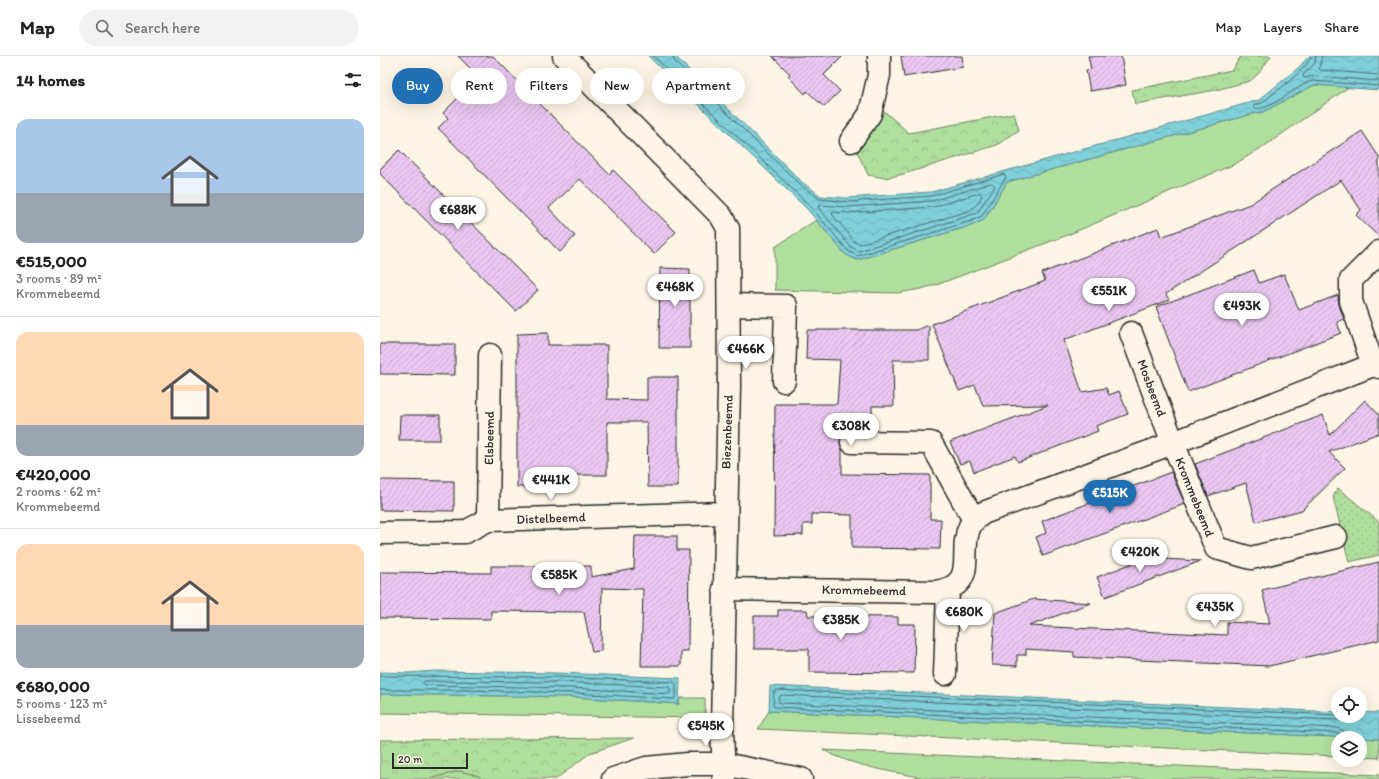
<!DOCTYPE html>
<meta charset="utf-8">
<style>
:root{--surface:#fff;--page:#f2f2f2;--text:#222;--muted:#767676;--line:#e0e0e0;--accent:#1f6fb2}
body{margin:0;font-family:Itim,sans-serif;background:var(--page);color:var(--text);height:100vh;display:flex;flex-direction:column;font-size:15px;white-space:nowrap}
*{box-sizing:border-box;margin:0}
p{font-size:13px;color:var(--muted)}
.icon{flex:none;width:22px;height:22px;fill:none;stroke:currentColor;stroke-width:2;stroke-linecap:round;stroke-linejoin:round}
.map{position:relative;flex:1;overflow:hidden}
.drawer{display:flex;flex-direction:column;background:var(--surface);width:380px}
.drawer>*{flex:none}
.hud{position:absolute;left:12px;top:12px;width:380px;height:36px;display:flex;gap:8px}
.tools{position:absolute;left:951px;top:631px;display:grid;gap:8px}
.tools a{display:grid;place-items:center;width:36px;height:36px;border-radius:50%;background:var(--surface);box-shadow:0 4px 16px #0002;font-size:20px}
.scale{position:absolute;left:12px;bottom:10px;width:76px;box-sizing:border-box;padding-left:4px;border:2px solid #2b2b2b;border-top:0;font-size:11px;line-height:14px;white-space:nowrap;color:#2b2b2b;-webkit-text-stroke:3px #fcf5e5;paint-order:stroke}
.price{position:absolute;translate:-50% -34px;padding:0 9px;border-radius:14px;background:#fff;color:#222;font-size:13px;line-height:26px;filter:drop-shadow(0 1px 2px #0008)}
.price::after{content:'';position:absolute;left:50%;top:24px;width:12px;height:9px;margin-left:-6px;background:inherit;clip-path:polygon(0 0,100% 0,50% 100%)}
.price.active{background:var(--accent);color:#fff}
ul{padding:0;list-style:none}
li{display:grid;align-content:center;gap:8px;height:212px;padding:0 16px}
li+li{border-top:1px solid var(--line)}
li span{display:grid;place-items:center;height:124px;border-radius:12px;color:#555}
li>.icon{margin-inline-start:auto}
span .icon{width:72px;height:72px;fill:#fffc;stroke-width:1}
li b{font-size:17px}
h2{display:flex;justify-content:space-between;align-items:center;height:48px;padding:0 16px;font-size:17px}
.pill{padding:0 14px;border-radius:18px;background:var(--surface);box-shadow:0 4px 16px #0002;font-size:14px;line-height:36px}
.pill.active{background:var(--accent);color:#fff}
header{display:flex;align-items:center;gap:24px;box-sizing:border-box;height:56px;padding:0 20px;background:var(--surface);border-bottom:1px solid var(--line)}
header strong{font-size:19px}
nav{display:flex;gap:22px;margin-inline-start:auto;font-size:14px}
.search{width:280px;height:36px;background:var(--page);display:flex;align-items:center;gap:10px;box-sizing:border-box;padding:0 14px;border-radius:22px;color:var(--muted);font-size:15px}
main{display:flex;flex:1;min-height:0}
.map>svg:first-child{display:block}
</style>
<header>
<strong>Map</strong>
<div class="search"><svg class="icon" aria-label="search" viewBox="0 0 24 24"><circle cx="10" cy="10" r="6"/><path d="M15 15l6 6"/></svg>Search here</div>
<nav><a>Map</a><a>Layers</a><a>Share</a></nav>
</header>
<main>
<section class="drawer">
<h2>14 homes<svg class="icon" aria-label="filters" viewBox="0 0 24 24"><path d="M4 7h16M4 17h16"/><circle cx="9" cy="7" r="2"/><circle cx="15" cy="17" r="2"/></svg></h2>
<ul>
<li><span style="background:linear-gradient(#a9c7e8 60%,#9aa5b1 0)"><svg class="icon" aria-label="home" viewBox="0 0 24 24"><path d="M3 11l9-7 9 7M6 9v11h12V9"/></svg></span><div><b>€515,000</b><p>3 rooms · 89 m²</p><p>Krommebeemd</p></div></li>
<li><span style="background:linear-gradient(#ffd9b3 75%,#9aa5b1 0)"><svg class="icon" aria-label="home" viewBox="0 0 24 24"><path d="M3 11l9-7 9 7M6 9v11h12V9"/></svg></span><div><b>€420,000</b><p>2 rooms · 62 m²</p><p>Krommebeemd</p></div></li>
<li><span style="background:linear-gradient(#ffd9b3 65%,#9aa5b1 0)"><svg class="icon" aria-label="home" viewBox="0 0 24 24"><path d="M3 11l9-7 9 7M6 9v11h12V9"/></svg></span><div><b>€680,000</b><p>5 rooms · 123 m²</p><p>Lissebeemd</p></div></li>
</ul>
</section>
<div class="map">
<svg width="999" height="723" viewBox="0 0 999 723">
<defs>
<pattern id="forest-crowns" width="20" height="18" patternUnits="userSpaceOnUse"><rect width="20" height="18" fill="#b0de9d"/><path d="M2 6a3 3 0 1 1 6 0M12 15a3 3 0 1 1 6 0" fill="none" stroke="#98bf87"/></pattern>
<pattern id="park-dots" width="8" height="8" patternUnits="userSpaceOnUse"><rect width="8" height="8" fill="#b0de9d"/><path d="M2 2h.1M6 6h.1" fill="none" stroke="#98bf87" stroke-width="1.8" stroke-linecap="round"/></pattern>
<pattern id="water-waves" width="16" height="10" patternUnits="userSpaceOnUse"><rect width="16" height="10" fill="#80d0da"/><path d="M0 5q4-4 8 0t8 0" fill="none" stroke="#6fb3bb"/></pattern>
<pattern id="building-hatch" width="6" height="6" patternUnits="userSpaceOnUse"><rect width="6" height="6" fill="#ebc7f2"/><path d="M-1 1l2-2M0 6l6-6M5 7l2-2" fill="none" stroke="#caabd0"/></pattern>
</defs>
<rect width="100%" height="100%" fill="#fcf5e5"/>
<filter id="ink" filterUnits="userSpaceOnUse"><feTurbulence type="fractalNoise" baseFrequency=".025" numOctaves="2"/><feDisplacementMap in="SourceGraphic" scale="8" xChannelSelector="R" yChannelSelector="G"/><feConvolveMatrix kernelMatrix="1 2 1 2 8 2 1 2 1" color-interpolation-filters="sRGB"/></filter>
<g filter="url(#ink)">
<g fill="#b0de9d" stroke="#6e8464">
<path d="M934 29 969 31 889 87 855 108 819 123 690 178 559 228 541 233 518 237 395 234V191L436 164 465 198 477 204 593 169 604 164 627 126 876 57 883 56Z"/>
<path d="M0 638 193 641 299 648 300 642H325V662L0 657Z"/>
<path d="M389 655 999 683V702L980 701V682H958V700L378 673Z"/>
<path d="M443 694 999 719V723H550C513 716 475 711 443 694Z"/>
<path d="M80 715 100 720 101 723H47Z"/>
</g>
<g fill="url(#forest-crowns)" stroke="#6e8464">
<path d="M861 0H891L878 18 870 25 836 34 755 48 752 34 852 14Z"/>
<path d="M503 54 529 77 634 57 639 74 617 89 524 118 505 122 488 119 473 87 485 77Z"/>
<path d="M254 682 210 697 176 723H101L99 720 80 715 47 723H0V684Z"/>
</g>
<path fill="url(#park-dots)" stroke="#6e8464" d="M958 432 999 466V499L969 506 953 441Z"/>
<g fill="url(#water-waves)" stroke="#5e8e94">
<path d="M268 0H295L422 126 441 140 467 142 551 136 879 44 918 12 929 0H999V34L934 29 883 56 876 57 627 126 604 164 593 169 477 204 465 198 427 153Z"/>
<path d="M55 615 177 617 300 622 299 648 193 641 0 638V616L28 617Z"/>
<path d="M390 630 958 656V660H980V656L999 657V683L389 655Z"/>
</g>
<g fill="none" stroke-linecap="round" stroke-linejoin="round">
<g stroke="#4d6d71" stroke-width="1">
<path d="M273 0 430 150 468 195 477 200 591 165 602 160 626 121 624 118 551 140 468 146 440 143 419 128 294 5 293 0"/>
<path d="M931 0C930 12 892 38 882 47L874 49V52C891 56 916 29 933 25L999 30"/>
<path d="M936 0 935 7 923 19 924 22 935 20 999 25"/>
<path d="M942 0 939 12 940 14 999 19"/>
<path d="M612 127 615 130 597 157 479 195 471 191 438 151 440 149 468 151 552 145Z"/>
<path d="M600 137 602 139C599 146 595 152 588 155L480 188 475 186 452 158 453 156 468 157 553 151Z"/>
<path d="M0 620 177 621 294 626 296 628V641L294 643 193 637 87 634H0"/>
<path d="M45 625 177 626 289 631 291 636 289 638 193 632 45 629 43 627Z"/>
<path d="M958 659 396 634 394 636 393 650 395 651 957 677 961 678 962 682"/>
<path d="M965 660 957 664 401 639 398 644 400 647 957 672 964 675 967 682"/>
</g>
</g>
<g fill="url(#building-hatch)" stroke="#2b2b2b">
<path d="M78 0H113L229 118 233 114 296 176 274 198 200 123 169 152 195 180 180 196 58 72 68 62 63 57 99 21Z"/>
<path d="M392 0H463L444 19 460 35 444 51 427 35 425 38 408 20 410 18Z"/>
<path d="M521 0H582L583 11 524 21Z"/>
<path d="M708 0H741L746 29 710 35 706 14 711 13Z"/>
<path d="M982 75 999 101V181L976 159 981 154 961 124 786 238 789 244 684 284 702 336 726 332 729 339 739 335 748 358 716 370 718 375 638 406 635 400 594 416 590 405 580 408 570 386 668 349 603 350 595 329 579 335 552 268 665 225 662 217 778 172 781 181 870 148Z"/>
<path d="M19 94 158 234 136 255 0 118V113Z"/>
<path d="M280 212 310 213V292H279Z"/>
<path d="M874 214 879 227 904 218 919 254 958 239 959 249 964 263 957 266 961 277 808 336 776 251Z"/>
<path d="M549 269V304H513L514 350H492V373H463L460 386 462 394V418L550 419V463H561L560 493 472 492V459L432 458V468H423V479L394 480 395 348H457L460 304 426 303 427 274H536Z"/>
<path d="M168 277V289H227V343L267 344V321H298V431H268L267 366H227V419H167V431H137V278Z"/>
<path d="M0 288H75V319L0 318Z"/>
<path d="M985 344 999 359V377L949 396 965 412 922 454 876 466 866 427 828 440 815 408 943 359 950 379Z"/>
<path d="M20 359H60V384H19Z"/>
<path d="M791 416 805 448 663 500 656 481 666 477 662 465Z"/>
<path d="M0 424 74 425V455L0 454Z"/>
<path d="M255 480H297V494H309L308 595H301V610H261L263 533 222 532 221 595 212 596 204 556 111 555V563L0 562V516L111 517V510H211V521L254 513Z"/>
<path d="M779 497 782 503 821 505 725 541 717 521Z"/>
<path d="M999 506V584L889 610 694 601V596L646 593V599H637V610L612 609 615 557 654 543 711 547 649 570 847 579V566L890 568 882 534Z"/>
<path d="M398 554H427L428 560 518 561V568H535L534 617 429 616V593H374V560H398Z"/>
</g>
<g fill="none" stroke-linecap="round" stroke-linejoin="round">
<g stroke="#2b2b2b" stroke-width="25">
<g id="street">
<path d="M184 0 341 160 348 172 349 330 342 673 344 723"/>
<path d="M471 85 490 58 499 19V0"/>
<path d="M349 249 406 250 404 325"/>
<path d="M751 277 793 387 836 492 871 502 956 481"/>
<path d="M993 309 971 245V224L999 196"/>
<path d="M472 386 551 387 594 464"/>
<path d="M108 464 110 299"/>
<path d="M0 477 85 476 108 464 345 457"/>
<path d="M344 533 555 536C601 529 577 497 590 470 593 464 598 461 603 457L793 387 993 309 999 311"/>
<path d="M565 618 568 534"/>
</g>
</g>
<g stroke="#2b2b2b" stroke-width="25">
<path id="secondary" d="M233 723 266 712 308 708H343L421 723"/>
</g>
<use href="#street" stroke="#fcf5e5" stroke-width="22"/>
<use href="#secondary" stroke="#fcf5e5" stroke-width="22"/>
</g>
</g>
<g text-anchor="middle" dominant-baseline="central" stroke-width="3.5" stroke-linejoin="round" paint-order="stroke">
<g font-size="13" fill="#2b2b2b" stroke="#fcf5e5">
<text transform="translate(772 332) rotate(69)">Mosbeemd</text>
<text transform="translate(347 376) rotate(-88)">Biezenbeemd</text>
<text transform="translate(109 382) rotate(-89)">Elsbeemd</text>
<text transform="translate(815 441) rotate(68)">Krommebeemd</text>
<text transform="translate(171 462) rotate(-2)">Distelbeemd</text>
<text transform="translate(484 534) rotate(1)">Krommebeemd</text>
</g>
</g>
</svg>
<div class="tools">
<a><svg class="icon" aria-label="locate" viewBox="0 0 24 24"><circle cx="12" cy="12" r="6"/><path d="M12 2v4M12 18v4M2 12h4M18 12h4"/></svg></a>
<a><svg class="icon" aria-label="layers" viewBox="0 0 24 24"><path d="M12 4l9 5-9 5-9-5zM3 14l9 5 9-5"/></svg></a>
</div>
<div class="scale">20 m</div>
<b class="price" style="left:78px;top:175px">€688K</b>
<b class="price" style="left:295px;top:252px">€468K</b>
<b class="price" style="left:729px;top:256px">€551K</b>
<b class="price" style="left:862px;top:271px">€493K</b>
<b class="price" style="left:366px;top:314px">€466K</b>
<b class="price" style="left:471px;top:391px">€308K</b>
<b class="price" style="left:171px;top:445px">€441K</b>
<b class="price active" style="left:730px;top:458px">€515K</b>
<b class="price" style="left:760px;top:517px">€420K</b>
<b class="price" style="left:179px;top:540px">€585K</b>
<b class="price" style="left:835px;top:572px">€435K</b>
<b class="price" style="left:584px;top:577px">€680K</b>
<b class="price" style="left:461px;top:585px">€385K</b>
<b class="price" style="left:326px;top:691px">€545K</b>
<div class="hud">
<a class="pill active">Buy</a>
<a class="pill">Rent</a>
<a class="pill">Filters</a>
<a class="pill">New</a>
<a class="pill">Apartment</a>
</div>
</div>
</main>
